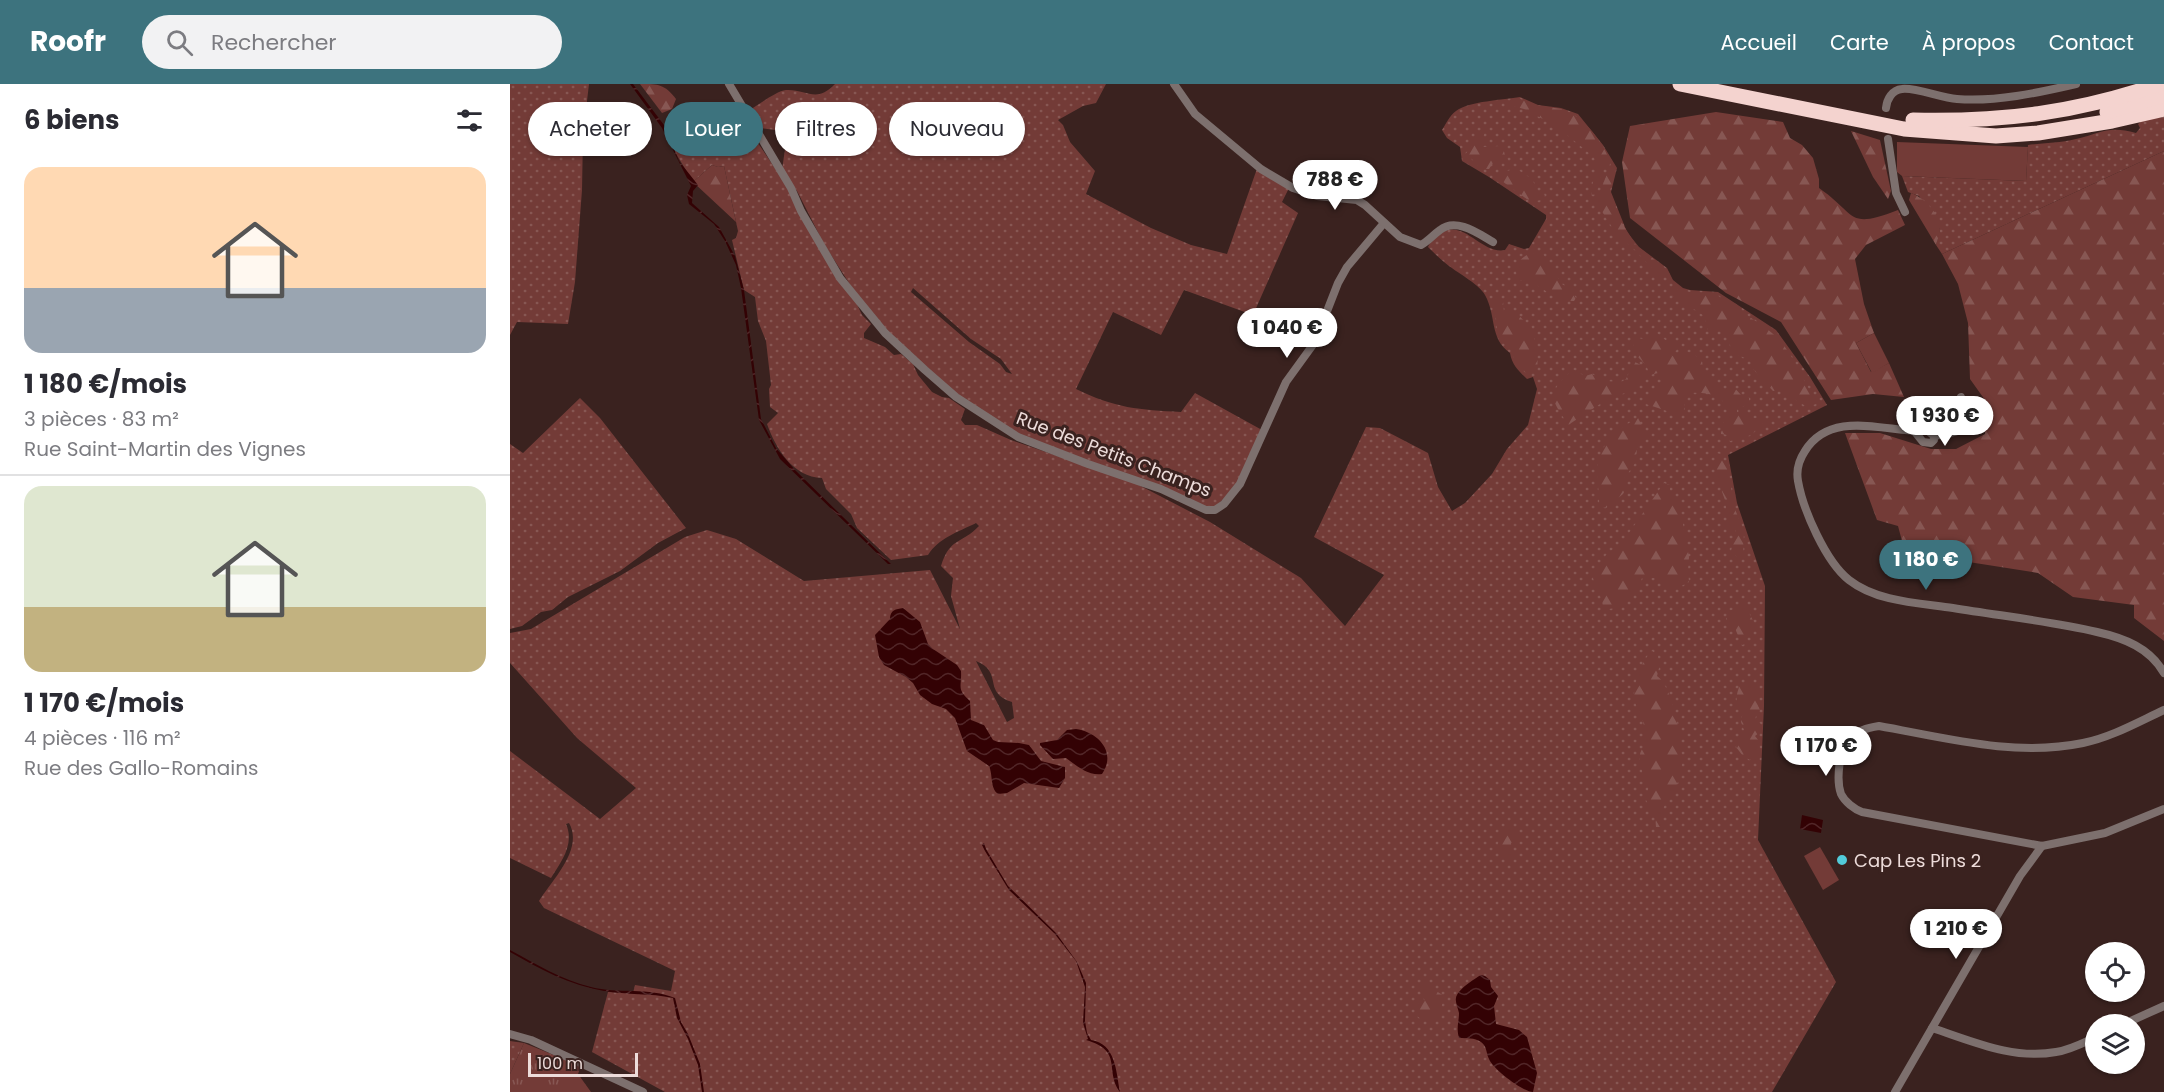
<!DOCTYPE html>
<html lang="fr">
<meta charset="utf-8">
<style>
:root{--surface:#fff;--page:#f2f2f3;--text:#2b2b33;--muted:#7c7c81;--line:#e1e1e2;--accent:#3d737e}
body{margin:0;font-family:Poppins,sans-serif;background:var(--page);color:var(--text);height:100vh;display:flex;flex-direction:column;font-size:22px;white-space:nowrap}
*{box-sizing:border-box;margin:0}
p{font-size:20px;color:var(--muted)}
.icon{flex:none;width:33px;height:33px;fill:none;stroke:currentColor;stroke-width:2;stroke-linecap:round;stroke-linejoin:round}
.map{position:relative;flex:1;overflow:hidden}
.details{display:flex;flex-direction:column;background:var(--surface);width:510px}
.details>*{flex:none}
.top-card{position:absolute;left:18px;top:18px;width:570px;height:54px;display:flex;gap:12px}
.tools{position:absolute;left:1575px;top:858px;display:grid;gap:12px}
.tools a{display:grid;place-items:center;width:60px;height:60px;border-radius:50%;background:var(--surface);box-shadow:0 2px 4px #0004;font-size:30px}
.scale{position:absolute;left:18px;bottom:15px;width:110px;box-sizing:border-box;padding-left:6px;border:3px solid #eddcda;border-top:0;font-size:16px;line-height:21px;white-space:nowrap;color:#eddcda;-webkit-text-stroke:4px #3a221f;paint-order:stroke}
.price{position:absolute;translate:-50% -51px;padding:0 14px;border-radius:21px;background:#fff;color:#222;font-size:20px;line-height:39px;filter:drop-shadow(0 2px 3px #0008)}
.price::after{content:'';position:absolute;left:50%;top:36px;width:18px;height:14px;margin-left:-9px;background:inherit;clip-path:polygon(0 0,100% 0,50% 100%)}
.price.active{background:var(--accent);color:#fff}
ul{padding:0;list-style:none}
li{display:grid;align-content:center;gap:12px;height:318px;padding:0 24px}
li+li{border-top:2px solid var(--line)}
li span{display:grid;place-items:center;height:186px;border-radius:18px;color:#555}
li>.icon{margin-inline-start:auto}
span .icon{width:108px;height:108px;fill:#fffc;stroke-width:1}
li b{font-size:26px}
h2{display:flex;justify-content:space-between;align-items:center;height:72px;padding:0 24px;font-size:26px}
.chip{padding:0 21px;border-radius:27px;background:var(--surface);box-shadow:0 2px 4px #0004;font-size:21px;line-height:54px}
.chip.active{background:var(--accent);color:#fff}
header{display:flex;align-items:center;gap:36px;box-sizing:border-box;height:84px;padding:0 30px;background:var(--accent);color:#fff}
header strong{font-size:28px}
nav{display:flex;gap:33px;margin-inline-start:auto;font-size:21px}
.search{width:420px;height:54px;background:var(--page);display:flex;align-items:center;gap:15px;box-sizing:border-box;padding:0 21px;border-radius:33px;color:var(--muted);font-size:22px}
main{display:flex;flex:1;min-height:0}
.map>svg:first-child{display:block}
</style>
<header>
<strong>Roofr</strong>
<div class="search"><svg class="icon" aria-label="search" viewBox="0 0 24 24"><circle cx="10" cy="10" r="6"/><path d="M15 15l6 6"/></svg>Rechercher</div>
<nav><a>Accueil</a><a>Carte</a><a>À propos</a><a>Contact</a></nav>
</header>
<main>
<section class="details">
<h2>6 biens<svg class="icon" aria-label="filters" viewBox="0 0 24 24"><path d="M4 7h16M4 17h16"/><circle cx="9" cy="7" r="2"/><circle cx="15" cy="17" r="2"/></svg></h2>
<ul>
<li><span style="background:linear-gradient(#ffd9b3 65%,#9aa5b1 0)"><svg class="icon" aria-label="home" viewBox="0 0 24 24"><path d="M3 11l9-7 9 7M6 9v11h12V9"/></svg></span><div><b>1 180 €/mois</b><p>3 pièces · 83 m²</p><p>Rue Saint-Martin des Vignes</p></div></li>
<li><span style="background:linear-gradient(#dfe7d0 65%,#c2b280 0)"><svg class="icon" aria-label="home" viewBox="0 0 24 24"><path d="M3 11l9-7 9 7M6 9v11h12V9"/></svg></span><div><b>1 170 €/mois</b><p>4 pièces · 116 m²</p><p>Rue des Gallo-Romains</p></div></li>
</ul>
</section>
<div class="map">
<svg width="1654" height="1008" viewBox="0 0 1654 1008">
<defs>
<pattern id="grass-dots" width="8" height="8" patternUnits="userSpaceOnUse" patternTransform="scale(1.5)"><rect width="8" height="8" fill="#733b37"/><path d="M2 2h.1M6 6h.1" fill="none" stroke="#875753" stroke-width="1.8" stroke-linecap="round"/></pattern>
<pattern id="forest-firs" width="22" height="20" patternUnits="userSpaceOnUse" patternTransform="scale(1.5)"><rect width="22" height="20" fill="#733b37"/><path d="M5 1l3.5 6h-7zM16 11l3.5 6h-7z" fill="#875753"/></pattern>
<pattern id="park-tufts" width="24" height="20" patternUnits="userSpaceOnUse" patternTransform="scale(1.5)"><rect width="24" height="20" fill="#733b37"/><path d="M3 7l-1-3M5 7V3M7 7l1-3M15 17l-1-3M17 17v-4M19 17l1-3" fill="none" stroke="#875753"/></pattern>
<pattern id="water-waves" width="16" height="10" patternUnits="userSpaceOnUse" patternTransform="scale(1.5)"><rect width="16" height="10" fill="#330204"/><path d="M0 5q4-4 8 0t8 0" fill="none" stroke="#512628"/></pattern>
</defs>
<rect width="100%" height="100%" fill="#3a221f"/>
<g fill="url(#grass-dots)" fill-rule="evenodd">
<path d="M0 0H79L73 51 72 106 65 198 58 240 7 238 0 251Z"/>
<path d="M325 0H596L586 19 573 22 548 36 553 41 560 58 585 87 576 110 641 144 681 161 717 170 749 79 779 104 772 118 788 129 743 231 674 206 651 251 603 228 566 305C604 324 630 326 671 328L685 309 752 346 726 403 704 424 696 423 511 352 444 308 377 247 341 202 314 160 287 107 272 86 276 58 265 46 251 44 238 27C247 22 266 7 276 6 297 5 306 20 325 0ZM403 204 461 255 491 275 502 290 496 288 490 280 459 258 401 208Z"/>
<path d="M1010 13 1028 21 1051 24 1068 30 1093 61 1107 84 1101 108 1117 148 1129 163 1157 184 1163 196 1173 204 1180 206 1208 208 1266 246 1300 293 1317 321 1218 371 1227 419 1255 502 1254 622 1248 756 1326 898 1262 1008H155L82 968 98 908 123 909 125 901 161 907 165 887 34 824 29 817C42 796 74 765 59 739L56 740C65 760 51 778 41 794L0 774V667L90 735 126 704 67 654 0 579V549L21 545 175 453 197 446 226 455 294 497 420 486 450 545 441 512 443 494 431 482C440 453 452 460 469 442L466 439C448 448 429 454 418 471L381 476 347 444 341 430 316 405 312 394C283 393 266 365 257 340L268 329 260 323 259 305 261 301 256 257 248 237 245 213 234 206 222 156 226 154 228 147 214 82 208 83 202 81 183 98 165 68 160 41 181 71 188 72 196 69 203 50 208 44 235 40 277 102 345 216 352 231 361 240 354 249V254L375 263 384 271 391 270 403 280 408 291 422 308 432 313 439 314 455 325 451 336 455 341H467L501 356 623 398 700 438 791 494 835 542 874 491 804 453 856 343 870 344 918 369 928 403 942 427 955 419 982 390 997 365 1018 341 1027 305 1023 293 1017 295C1008 286 1002 281 1000 269 979 254 987 233 975 211 970 201 948 189 939 182 931 176 925 170 918 163 920 158 923 156 927 152 952 130 970 171 995 166L999 160 1014 165 1019 164 1036 135V131L979 93 952 77 950 63 937 54 932 46C936 40 939 32 946 27 959 17 994 16 1010 13ZM466 577C494 588 472 609 502 618L504 634 497 638Z"/>
<path d="M1654 33V67L1432 170 1426 161 1430 145 1409 112 1398 108 1392 92 1516 97 1518 61C1533 59 1550 59 1566 55 1591 49 1599 41 1626 49L1630 44 1628 40 1634 35Z"/>
<path d="M70 314 90 334 176 444 148 459 110 487 58 513 42 526 31 528 12 542 0 545V360L13 369Z"/>
<path d="M0 957 14 959 0 990Z"/>
</g>
<g fill="url(#forest-firs)">
<path d="M130 0C149 0 154 0 166 15L162 25 152 29Z"/>
<path d="M1009 14C1022 22 1036 22 1051 25 1072 31 1091 55 1099 75L1094 83 1086 110 1082 111 1081 106 1087 82 1084 73 1046 42 1014 25 995 20Z"/>
<path d="M1206 28 1273 38 1280 54 1292 61 1303 74 1309 95V104C1348 131 1336 146 1388 126L1395 141 1356 161 1345 175 1354 220 1364 249 1346 259 1361 288 1379 279 1394 313 1363 310 1321 316 1271 238 1216 209 1120 134 1112 78 1120 42Z"/>
<path d="M977 42 972 56 973 63 990 62 998 76 983 79 979 85H970L961 74 954 72Z"/>
<path d="M1341 47 1370 56 1381 107 1378 115 1363 93Z"/>
<path d="M1654 67V557L1624 534V521L1563 513 1528 489 1395 468 1388 442 1367 436 1335 349H1370L1421 365H1446L1475 350V316L1460 295 1458 239 1448 200 1432 170Z"/>
<path d="M1102 77 1106 84 1100 107 1110 136 1126 161 1155 184 1156 191 1152 193 1148 191 1125 166 1107 151 1086 118Z"/>
<path d="M202 81 208 83 214 82 226 138 183 98Z"/>
<path d="M1005 84 1022 95 1028 107 1035 111 1031 116 1021 118 985 92Z"/>
<path d="M1401 109C1415 114 1430 130 1430 146 1430 151 1427 156 1426 161L1399 116Z"/>
<path d="M1022 169 1033 170 1052 200 1061 206 1066 214 1064 217C1042 218 1027 195 1009 196 1002 184 1009 173 1022 169Z"/>
<path d="M1157 203 1189 210 1207 211 1256 244 1269 255 1280 270 1299 305 1309 319 1297 323 1270 306 1263 307 1243 285 1240 276C1213 266 1226 265 1213 247L1198 246 1194 232C1181 221 1163 219 1157 203Z"/>
<path d="M989 214 993 217 994 228 1006 229 1022 244C1025 258 1029 272 1027 286L1018 291 1005 280 1002 267 988 253 984 223 985 215Z"/>
<path d="M1144 248C1152 251 1154 258 1163 259L1167 266 1159 270 1162 272 1178 268C1203 275 1186 301 1217 306L1222 301 1231 311 1239 314V320L1227 325V328L1242 334 1255 335V337C1243 352 1237 354 1220 357L1218 351 1211 350V344L1215 335 1223 325C1206 312 1202 308 1179 309L1174 313 1175 329 1171 331 1164 328 1162 323 1157 327 1136 320 1139 312 1154 298 1152 288 1140 291 1136 281 1126 271 1122 256 1129 254 1139 257V249Z"/>
<path d="M1123 277 1133 282 1136 288C1126 310 1104 311 1087 322 1077 328 1068 335 1058 341 1054 334 1048 326 1045 319 1040 305 1054 292 1064 286L1075 292 1082 290 1095 297 1111 298 1116 295 1122 282Z"/>
<path d="M1128 334 1135 348 1127 365 1125 379 1114 395 1118 401 1113 410 1096 424 1089 422C1090 411 1087 399 1087 388 1089 360 1105 346 1128 334Z"/>
<path d="M1206 369 1211 370 1215 381 1218 384 1224 423 1234 447 1233 474 1227 473 1221 467 1226 446 1224 443H1219L1215 416 1206 391Z"/>
<path d="M1154 399 1160 401V412L1169 418 1179 473 1178 486 1179 498 1164 506 1150 494H1132C1126 513 1114 526 1093 525 1093 512 1086 506 1083 494L1096 471 1114 456Z"/>
<path d="M1235 522 1239 523 1240 531 1246 542 1241 550H1236L1238 559 1232 561 1224 542 1219 541 1216 535 1218 527Z"/>
<path d="M1142 567 1148 572 1149 584 1147 592C1164 603 1175 668 1171 688 1169 702 1158 712 1153 725 1151 731 1154 737 1154 743H1146L1145 729 1140 724 1136 716 1139 701 1133 697C1134 685 1125 674 1133 664 1133 657 1135 651 1134 645 1134 634 1128 627 1125 618 1121 605 1132 575 1142 567Z"/>
<path d="M1237 598 1249 607 1245 613 1250 626 1247 628 1245 636 1251 640 1250 648 1245 652 1249 657 1250 667 1240 676 1233 672 1226 663 1228 653 1234 646 1231 638 1233 627C1224 620 1226 610 1230 601Z"/>
<path d="M1000 744 1008 750V754L1001 759 1002 773H993L989 770 987 766 990 750Z"/>
<path d="M917 901 934 912 929 934C920 939 913 938 906 931V920L915 917C912 910 908 908 912 901Z"/>
</g>
<path fill="url(#park-tufts)" d="M14 959 71 982 68 990 81 1008H0V990Z"/>
<g fill="#733b37">
<path d="M1387 58 1518 63 1516 97 1392 92 1387 88Z"/>
<path d="M1364 249 1379 279 1362 289 1346 259Z"/>
<path d="M1310 763 1329 796 1313 806 1294 772Z"/>
</g>
<g fill="url(#water-waves)">
<path d="M120 0H123L154 41 169 77 188 101 183 107 182 119 209 143 225 172 234 206 251 335 266 364 285 386 381 480H378L270 375 249 336 231 204 226 181 215 157 204 140 179 120 177 111 181 102 152 44Z"/>
<path d="M393 524 410 538 418 560 423 565 447 581 451 587C452 603 446 605 460 617L461 636 474 641 483 656 488 658 509 659 519 661 531 677 555 683V694L549 704 514 699 497 709 488 710C480 704 483 691 479 682L457 667 445 634 436 625 422 620 410 611 403 599 396 593 374 581 369 573 365 551 380 535C380 526 386 525 393 524Z"/>
<path d="M566 645C588 648 607 668 592 690 578 692 567 682 556 674L543 675 530 661V659L547 656 557 646Z"/>
<path d="M1292 731 1313 736 1311 749 1290 745Z"/>
<path d="M474 759 476 765 498 802 546 849 567 878 576 899 575 937 577 949 581 956C606 960 606 987 610 1008 594 986 614 967 576 956L578 955 573 939 575 903 566 877 544 849 499 806 475 767 472 761Z"/>
<path d="M0 866C26 880 52 896 81 903 108 910 139 903 165 914L171 938 178 950 190 980 194 1008H192L188 981 178 955 167 934 163 914C140 909 117 911 94 907 59 901 30 885 0 868Z"/>
<path d="M971 891 975 892 980 896 981 903 988 912 984 922 986 940 1009 946 1017 953 1027 989 1023 1008C1013 1008 983 985 979 975 976 969 977 962 971 958 964 953 957 955 949 954 946 944 949 938 949 929 948 924 945 918 946 914 947 906 964 895 971 891Z"/>
</g>
<g fill="none" stroke-linecap="round" stroke-linejoin="round">
<g stroke="#7d706e" stroke-width="8">
<path d="M219 0 281 104 291 127 330 194 375 249 415 286 446 313 508 353 578 380 651 405 696 426H705L714 420 730 400 776 298 805 258 828 199 837 183 874 139"/>
<path d="M664 0 685 30 751 85 783 104 807 112 847 116 855 121 890 153 911 161C918 157 923 151 930 146 946 133 969 150 983 158"/>
<path d="M1376 24C1377 15 1382 6 1392 5 1405 3 1431 14 1447 15 1486 18 1527 9 1566 0"/>
<path d="M1378 55 1386 109 1395 128"/>
<path d="M1405 348 1413 358 1421 359 1424 356V352L1418 347C1378 349 1322 324 1295 367 1289 376 1286 386 1288 397 1293 426 1316 478 1339 496 1367 518 1409 519 1443 524 1491 532 1540 537 1587 548 1614 554 1640 564 1654 589"/>
<path d="M1424 352C1456 346 1461 348 1451 313"/>
<path d="M1654 626C1628 638 1602 653 1573 659 1505 673 1436 654 1369 642 1357 644 1348 646 1339 655 1329 666 1326 696 1331 710 1335 718 1344 725 1352 728L1532 762 1595 749 1654 725"/>
<path d="M1614 940 1654 922"/>
<path d="M1422 944C1462 957 1503 976 1546 968 1560 966 1573 959 1586 953"/>
<path d="M0 950 21 956 133 1008"/>
<path d="M1385 1008 1510 792 1532 762"/>
</g>
<g stroke="#f4d3cf" stroke-width="15">
<path d="M1170 0 1394 45 1486 52 1528 49 1602 37 1654 25"/>
<path d="M1597 28 1654 11"/>
<path d="M1403 36C1492 38 1566 29 1650 0"/>
</g>
</g>
<circle fill="#52cbd9" stroke="#3a221f" stroke-width="2" cx="1332" cy="776" r="6"/>
<g text-anchor="middle" dominant-baseline="central" stroke-width="6" stroke-linejoin="round" paint-order="stroke">
<g font-size="18" fill="#eddcda" stroke="#3a221f">
<text transform="translate(604 370) rotate(21)">Rue des Petits Champs</text>
</g>
<g font-size="18" fill="#eddcda" stroke="#3a221f" text-anchor="start">
<text x="1344" y="776">Cap Les Pins 2</text>
</g>
</g>
</svg>
<div class="tools">
<a><svg class="icon" aria-label="locate" viewBox="0 0 24 24"><circle cx="12" cy="12" r="6"/><path d="M12 2v4M12 18v4M2 12h4M18 12h4"/></svg></a>
<a><svg class="icon" aria-label="layers" viewBox="0 0 24 24"><path d="M12 4l9 5-9 5-9-5zM3 14l9 5 9-5"/></svg></a>
</div>
<div class="scale">100 m</div>
<b class="price" style="left:825px;top:127px">788 €</b>
<b class="price" style="left:777px;top:275px">1 040 €</b>
<b class="price" style="left:1435px;top:363px">1 930 €</b>
<b class="price active" style="left:1416px;top:507px">1 180 €</b>
<b class="price" style="left:1316px;top:693px">1 170 €</b>
<b class="price" style="left:1446px;top:876px">1 210 €</b>
<div class="top-card">
<a class="chip">Acheter</a>
<a class="chip active">Louer</a>
<a class="chip">Filtres</a>
<a class="chip">Nouveau</a>
</div>
</div>
</main>
